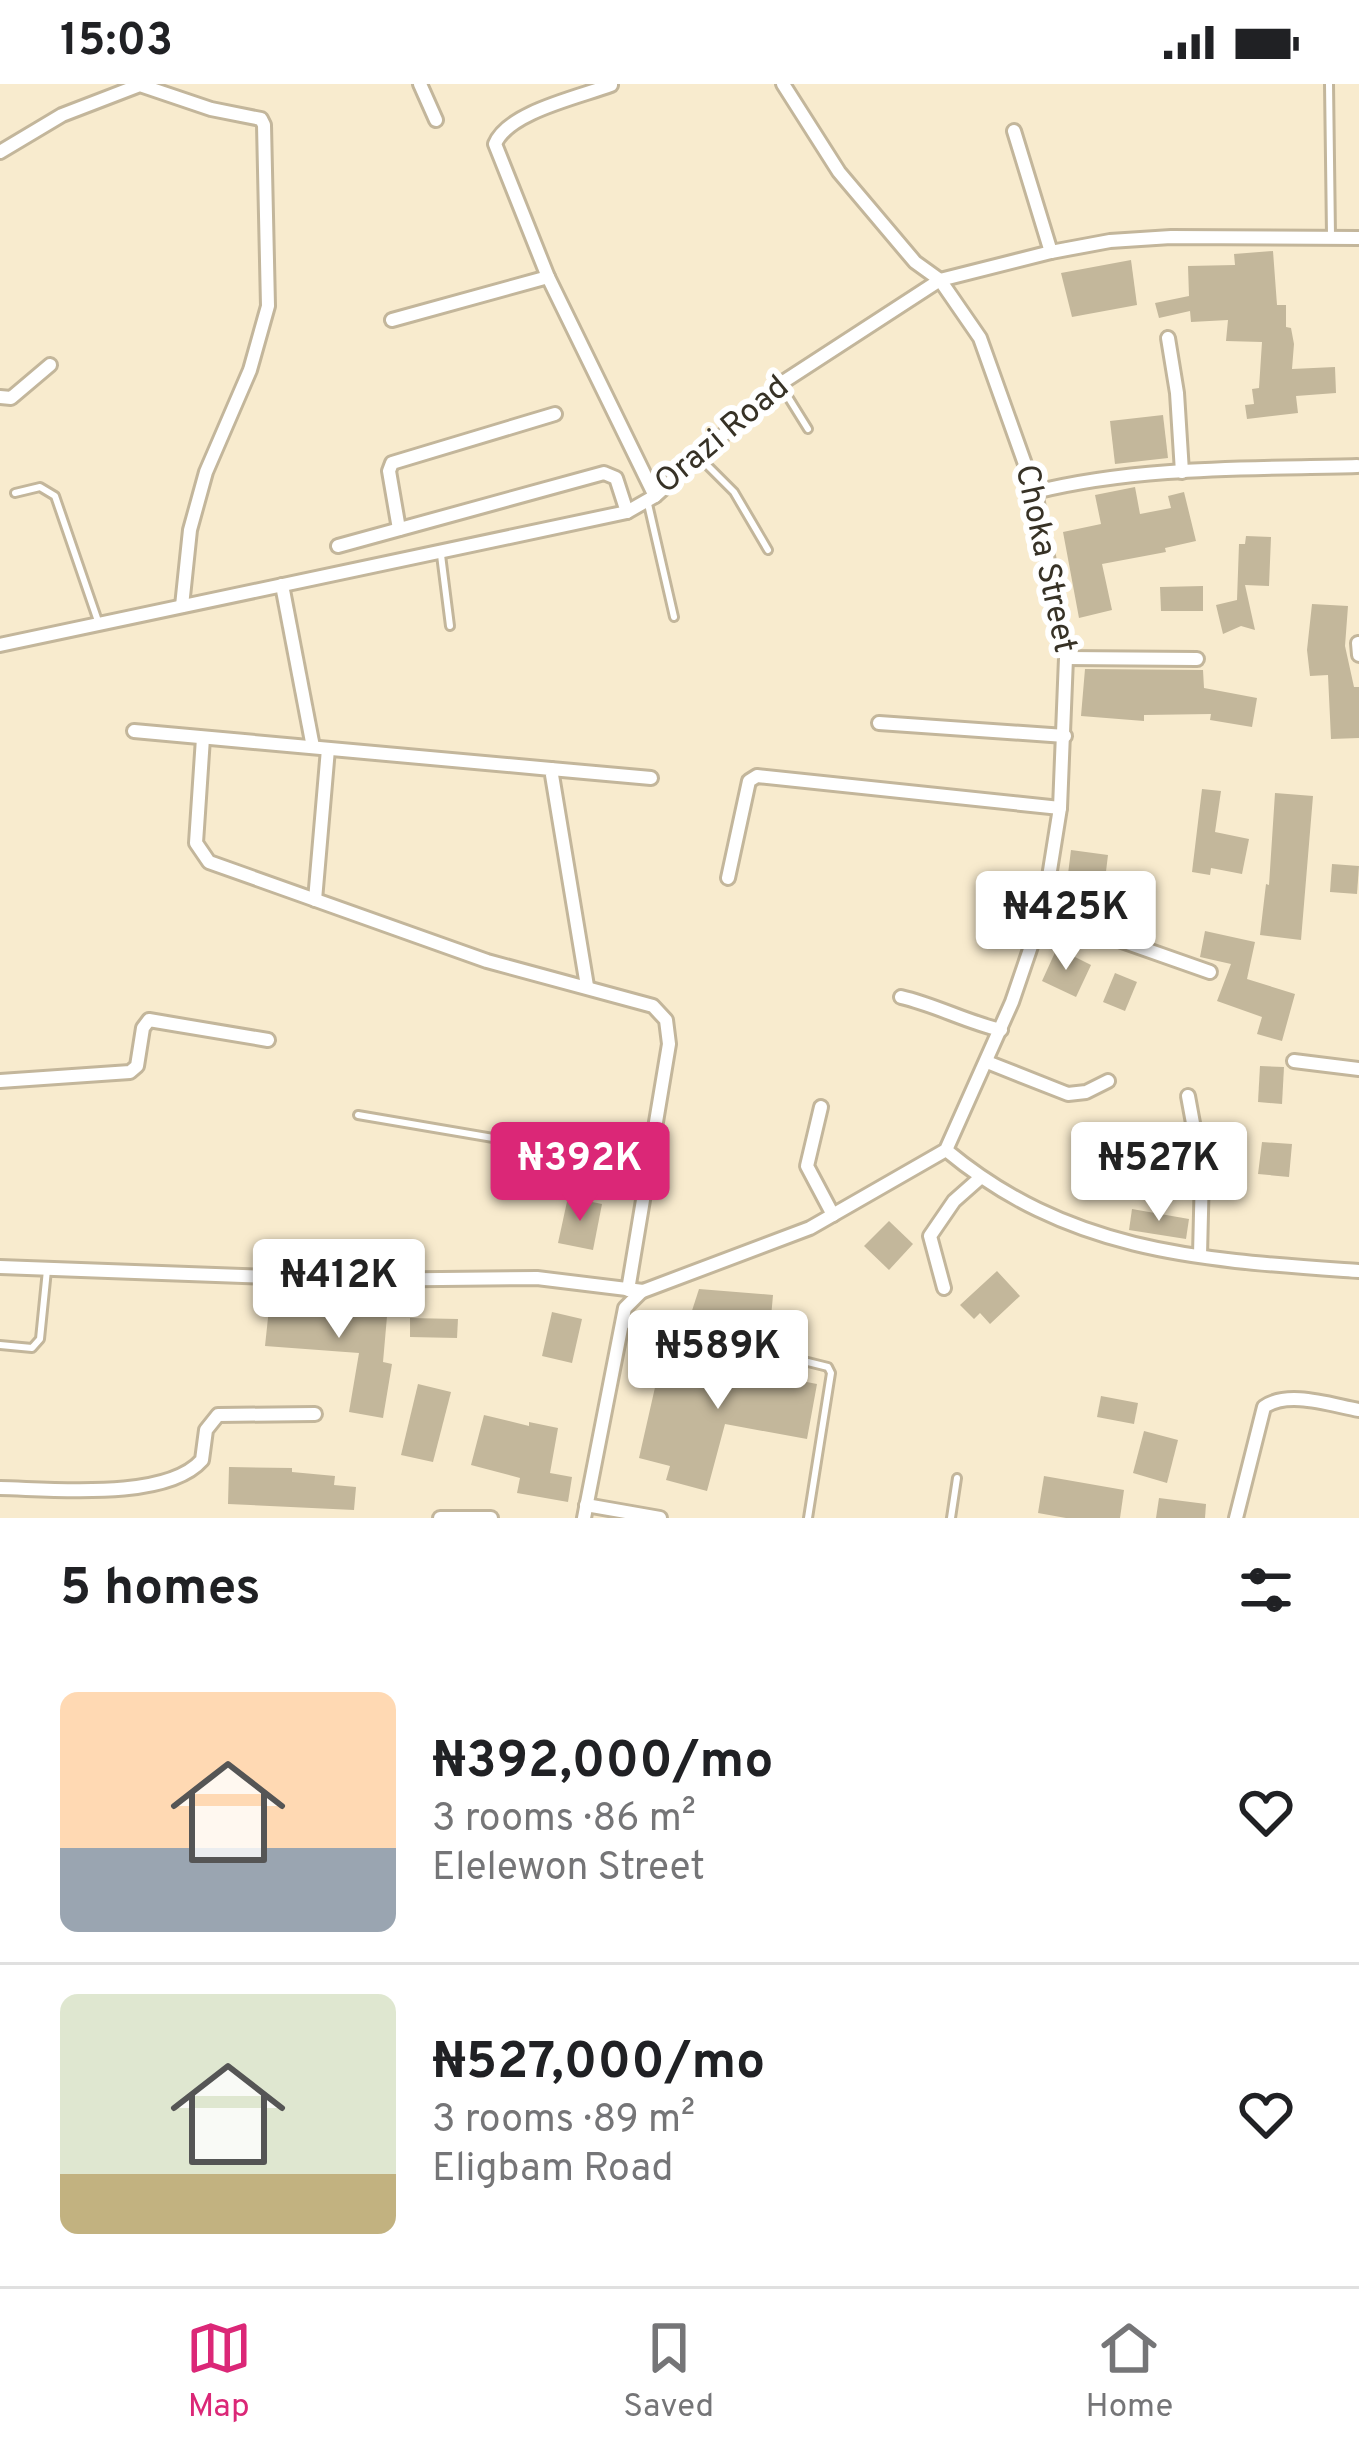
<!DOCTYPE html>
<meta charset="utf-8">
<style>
:root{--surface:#fff;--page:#f6f6f6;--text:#202124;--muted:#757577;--line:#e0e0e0;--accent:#db2777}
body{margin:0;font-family:Overpass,sans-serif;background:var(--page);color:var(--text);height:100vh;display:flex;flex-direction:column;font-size:45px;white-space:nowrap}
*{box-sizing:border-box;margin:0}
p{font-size:39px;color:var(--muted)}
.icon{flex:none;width:66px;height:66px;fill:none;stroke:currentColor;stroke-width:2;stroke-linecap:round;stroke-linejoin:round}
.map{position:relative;height:1434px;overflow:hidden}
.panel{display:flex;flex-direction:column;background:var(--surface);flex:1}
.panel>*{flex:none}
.price{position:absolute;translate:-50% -102px;padding:0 27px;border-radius:12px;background:#fff;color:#222;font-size:39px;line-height:78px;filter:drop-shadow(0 3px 6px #0008)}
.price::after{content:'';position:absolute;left:50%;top:72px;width:36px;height:27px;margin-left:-18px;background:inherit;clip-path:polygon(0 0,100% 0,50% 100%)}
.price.selected{background:var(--accent);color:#fff}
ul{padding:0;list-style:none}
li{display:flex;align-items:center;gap:36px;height:300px;padding:0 60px}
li+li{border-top:3px solid var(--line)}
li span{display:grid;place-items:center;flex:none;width:336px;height:240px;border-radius:18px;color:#555}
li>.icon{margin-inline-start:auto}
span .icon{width:144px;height:144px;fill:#fffc;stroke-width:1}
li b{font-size:51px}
h2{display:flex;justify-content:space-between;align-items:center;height:144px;padding:0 60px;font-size:51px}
.status{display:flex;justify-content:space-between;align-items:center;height:84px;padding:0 60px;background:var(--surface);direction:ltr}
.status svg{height:33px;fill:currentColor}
.tab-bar{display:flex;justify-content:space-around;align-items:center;height:168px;border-top:3px solid var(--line);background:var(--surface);font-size:33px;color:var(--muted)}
.tab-bar a{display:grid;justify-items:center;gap:6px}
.tab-bar .selected{color:var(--accent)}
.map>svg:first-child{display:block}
</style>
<div class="status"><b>15:03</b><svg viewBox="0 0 49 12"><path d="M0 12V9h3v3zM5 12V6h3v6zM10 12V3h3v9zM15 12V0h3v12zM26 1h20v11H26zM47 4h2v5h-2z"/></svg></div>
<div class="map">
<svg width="1359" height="1434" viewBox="0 0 1359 1434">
<rect width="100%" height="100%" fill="#f8ebce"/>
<g fill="#c3b79b">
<path d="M1273 167 1277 221H1286V243L1291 244 1294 260 1292 285 1335 283 1336 309 1296 312 1298 329 1247 335 1245 321 1254 320 1252 305 1259 304 1262 258 1226 257 1228 236 1191 238 1190 227 1159 234 1155 219 1189 212 1188 182 1235 181 1234 170Z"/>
<path d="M1131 176 1137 221 1072 233 1061 189Z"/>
<path d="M1163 331 1168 374 1115 380 1110 337Z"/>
<path d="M1135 403 1140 430 1171 424 1168 412 1184 408 1196 457 1165 464 1166 468 1102 480 1112 526 1079 534 1063 448 1101 440 1095 411Z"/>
<path d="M1246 452 1271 453 1269 502 1245 501 1255 546 1241 542 1223 550 1216 521 1237 516 1239 460H1245Z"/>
<path d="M1203 502V527H1161L1160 503Z"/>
<path d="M1312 520 1348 522 1345 562 1354 603H1359V654L1331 655 1328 591 1310 592 1307 566Z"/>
<path d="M1085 585 1203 586 1204 604 1257 614 1252 643 1210 636 1211 630 1144 631V637L1081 632Z"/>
<path d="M1202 705 1221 707 1215 748 1249 755 1242 790 1211 784 1210 791 1192 788Z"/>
<path d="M1275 709 1313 712 1301 856 1260 851 1266 800 1269 801Z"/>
<path d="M1071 766 1108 771 1103 812 1111 818 1110 838H1099L1090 835 1089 829 1064 822Z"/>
<path d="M1332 780 1359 782 1357 810 1330 808Z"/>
<path d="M1205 847 1255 858 1247 895 1295 910 1282 957 1257 950 1262 933 1217 917 1231 880 1200 873Z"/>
<path d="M1057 864 1091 881 1076 913 1042 897Z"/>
<path d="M1115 889 1137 898 1125 927 1103 918Z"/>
<path d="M1260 982 1284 983 1282 1020 1258 1018Z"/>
<path d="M1262 1058 1292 1060 1289 1093 1258 1090Z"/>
<path d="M568 1113 602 1120 593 1166 558 1159Z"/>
<path d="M1132 1125 1189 1135 1186 1155 1129 1146Z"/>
<path d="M889 1137 913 1160 889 1186 864 1162Z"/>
<path d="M997 1187 1020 1212 990 1240 980 1229 974 1235 960 1221Z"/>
<path d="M699 1205 773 1211 770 1245 688 1239Z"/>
<path d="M311 1214 388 1221 383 1278 392 1280 383 1334 349 1328 359 1269 265 1262 270 1215 310 1219Z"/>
<path d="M552 1228 582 1235 572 1279 542 1272Z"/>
<path d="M410 1234 458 1235 457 1254 410 1253Z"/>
<path d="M676 1262 742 1276 740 1285 817 1300 807 1355 725 1340 707 1407 666 1396 670 1382 639 1374 656 1299 667 1302Z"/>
<path d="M418 1300 451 1308 433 1378 401 1371Z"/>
<path d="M1101 1312 1138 1319 1134 1340 1097 1333Z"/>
<path d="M484 1331 529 1342V1338L558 1344 550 1389 572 1393 568 1418 517 1409 520 1394 471 1381Z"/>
<path d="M1144 1347 1178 1356 1167 1399 1133 1389Z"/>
<path d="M229 1383 292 1384V1388L335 1392 334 1401 356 1403 354 1426 228 1420Z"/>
<path d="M1044 1392 1124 1406 1120 1434H1066L1038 1429Z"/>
<path d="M1159 1414 1206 1420 1205 1434H1156Z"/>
</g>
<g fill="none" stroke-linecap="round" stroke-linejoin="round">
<g stroke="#c3b69b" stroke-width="12">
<g id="lane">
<path d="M1329 0 1331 151"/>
<path d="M780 300 808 345"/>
<path d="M701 375 734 408 768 466"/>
<path d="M15 409 40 403 55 412 98 537"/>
<path d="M648 420 674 533"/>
<path d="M441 471 450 542"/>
<path d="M358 1031 646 1080"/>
<path d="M624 1240 739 1261 828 1283 831 1289 808 1434"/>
<path d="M0 1261 32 1264 40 1255 47 1186"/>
<path d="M951 1434 957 1394"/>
</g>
</g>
<g stroke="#c3b69b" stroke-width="18">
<g id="street">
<path d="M420 0 436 36"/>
<path d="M611 1C579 13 508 28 495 60L548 193 655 412"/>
<path d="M1014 47 1051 168"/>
<path d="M0 68 62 31 140 1 211 25 261 35 264 41 268 222 250 286 206 388 190 446 182 522"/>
<path d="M392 236 548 193"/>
<path d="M1168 254 1177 309 1182 388"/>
<path d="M0 313 11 314 50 281"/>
<path d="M1035 408C1140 382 1249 385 1357 382"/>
<path d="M399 445 389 387 392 379 555 330"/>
<path d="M338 462 604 389 616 394 627 428"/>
<path d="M282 501 313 663"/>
<path d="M1358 559 1359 571"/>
<path d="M0 561 627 428 655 412 780 300 940 196 1051 168 1110 157 1171 153 1359 154"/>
<path d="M1066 574 1197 575"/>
<path d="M879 639 1065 652"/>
<path d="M134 647 551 685 587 902"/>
<path d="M203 654 196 759 209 778 487 877 653 922 666 936 669 960 628 1206"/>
<path d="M551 685 651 694"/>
<path d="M728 794 749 697 757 692 1060 724"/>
<path d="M315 816 328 665"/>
<path d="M1044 824 1082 843 1210 888"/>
<path d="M901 913C936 921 966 938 1001 946"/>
<path d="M1294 977 1359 985"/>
<path d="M987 978 1068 1010 1086 1008 1108 997"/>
<path d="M0 997 130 988 137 982 143 944 149 936 268 956"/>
<path d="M1188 1012 1202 1088 1200 1171"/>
<path d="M821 1023 807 1082 833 1131"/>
<path d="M946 1066C1071 1170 1203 1176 1359 1187"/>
<path d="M0 1183 349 1196 537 1194 643 1207 810 1144 946 1066 1012 918 1044 824 1060 724 1066 574 1035 408 980 254 940 196 915 178 839 88 783 0"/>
<path d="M944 1204 930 1152 954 1117 980 1094"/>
<path d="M0 1404C52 1405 166 1417 202 1376L206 1346 218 1331 315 1330"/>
<path d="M586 1421 660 1434"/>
<path d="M440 1434H491"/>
<path d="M584 1434 625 1224 642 1207"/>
<path d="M1236 1434 1264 1323C1288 1306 1331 1321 1359 1326"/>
</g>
</g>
<use href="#lane" stroke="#fff" stroke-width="6"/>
<use href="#street" stroke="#fff" stroke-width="12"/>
</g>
<g text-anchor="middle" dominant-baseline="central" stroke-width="12" stroke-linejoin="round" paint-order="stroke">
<g font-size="33" fill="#373226" stroke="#fff">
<text transform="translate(723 352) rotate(-40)">Orazi Road</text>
<text transform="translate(1044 475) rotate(78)">Choka Street</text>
</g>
</g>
</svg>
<b class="price" style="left:1066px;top:889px">₦425K</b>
<b class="price selected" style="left:580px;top:1140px">₦392K</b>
<b class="price" style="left:1159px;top:1140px">₦527K</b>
<b class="price" style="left:339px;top:1257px">₦412K</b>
<b class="price" style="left:718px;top:1328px">₦589K</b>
</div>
<section class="panel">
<h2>5 homes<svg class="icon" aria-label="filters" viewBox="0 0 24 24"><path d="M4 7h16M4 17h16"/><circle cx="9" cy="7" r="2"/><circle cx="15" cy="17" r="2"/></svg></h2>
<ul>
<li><span style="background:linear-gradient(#ffd9b3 65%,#9aa5b1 0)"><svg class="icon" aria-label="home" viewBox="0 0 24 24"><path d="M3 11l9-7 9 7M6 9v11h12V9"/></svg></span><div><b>₦392,000/mo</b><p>3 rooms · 86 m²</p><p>Elelewon Street</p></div><svg class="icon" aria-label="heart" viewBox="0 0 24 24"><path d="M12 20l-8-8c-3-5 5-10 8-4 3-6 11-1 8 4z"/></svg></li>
<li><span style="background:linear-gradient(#dfe7d0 75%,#c2b280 0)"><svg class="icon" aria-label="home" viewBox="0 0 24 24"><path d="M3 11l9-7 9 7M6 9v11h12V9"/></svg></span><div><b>₦527,000/mo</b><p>3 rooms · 89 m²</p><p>Eligbam Road</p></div><svg class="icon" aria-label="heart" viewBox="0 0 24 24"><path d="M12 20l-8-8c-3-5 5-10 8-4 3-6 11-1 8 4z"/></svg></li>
</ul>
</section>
<nav class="tab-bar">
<a class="selected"><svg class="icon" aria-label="map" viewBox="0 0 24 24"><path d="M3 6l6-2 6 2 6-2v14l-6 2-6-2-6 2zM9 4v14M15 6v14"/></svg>Map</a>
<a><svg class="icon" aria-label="saved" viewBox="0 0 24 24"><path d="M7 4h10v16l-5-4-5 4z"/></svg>Saved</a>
<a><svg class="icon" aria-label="home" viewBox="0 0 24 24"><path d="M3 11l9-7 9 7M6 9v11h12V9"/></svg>Home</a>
</nav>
